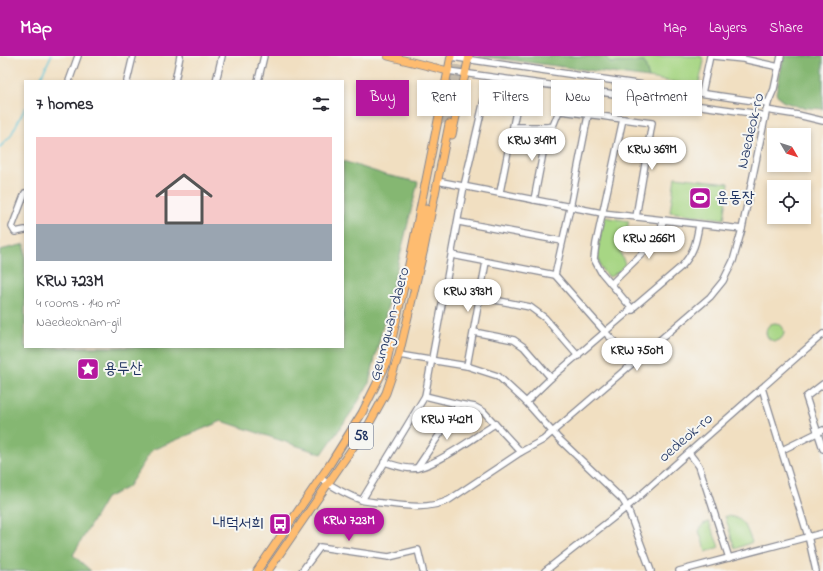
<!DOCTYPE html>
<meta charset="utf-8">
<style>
:root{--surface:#fff;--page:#f7f7f7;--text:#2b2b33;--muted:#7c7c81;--line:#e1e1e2;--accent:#b5179e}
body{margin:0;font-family:"Indie Flower","Poor Story",sans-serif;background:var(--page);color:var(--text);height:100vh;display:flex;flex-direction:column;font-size:15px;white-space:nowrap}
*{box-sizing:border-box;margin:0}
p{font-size:13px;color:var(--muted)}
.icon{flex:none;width:22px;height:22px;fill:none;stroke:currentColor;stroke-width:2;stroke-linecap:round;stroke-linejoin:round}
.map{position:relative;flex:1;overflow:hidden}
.sheet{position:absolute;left:24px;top:24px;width:320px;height:268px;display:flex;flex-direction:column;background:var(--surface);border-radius:0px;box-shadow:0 2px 6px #0003}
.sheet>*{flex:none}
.guide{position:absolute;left:356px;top:24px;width:380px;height:36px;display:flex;gap:8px}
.needle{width:26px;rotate:129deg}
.buttons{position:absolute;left:767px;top:72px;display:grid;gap:8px}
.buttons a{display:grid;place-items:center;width:44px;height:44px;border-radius:0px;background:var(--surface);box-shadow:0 2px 6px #0003;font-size:20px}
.price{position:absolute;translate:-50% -34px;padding:0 9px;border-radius:14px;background:#fff;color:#222;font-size:13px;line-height:26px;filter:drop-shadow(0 1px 2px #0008)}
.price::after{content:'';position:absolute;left:50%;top:24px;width:12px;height:9px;margin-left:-6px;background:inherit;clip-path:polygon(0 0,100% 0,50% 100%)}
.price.on{background:var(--accent);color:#fff}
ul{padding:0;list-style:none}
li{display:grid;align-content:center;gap:8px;height:212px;padding:0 12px}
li+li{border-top:1px solid var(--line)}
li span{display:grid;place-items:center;height:124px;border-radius:0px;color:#555}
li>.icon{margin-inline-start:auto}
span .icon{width:72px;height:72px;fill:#fffc;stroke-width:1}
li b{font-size:17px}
h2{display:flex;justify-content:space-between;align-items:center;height:48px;padding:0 12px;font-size:17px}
.tag{padding:0 14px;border-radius:0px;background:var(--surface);box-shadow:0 2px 6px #0003;font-size:14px;line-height:36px}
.tag.on{background:var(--accent);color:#fff}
header{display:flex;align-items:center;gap:24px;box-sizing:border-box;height:56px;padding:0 20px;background:var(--accent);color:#fff}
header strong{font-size:19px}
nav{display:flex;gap:22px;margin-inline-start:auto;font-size:14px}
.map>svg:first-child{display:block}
</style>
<header>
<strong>Map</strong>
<nav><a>Map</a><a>Layers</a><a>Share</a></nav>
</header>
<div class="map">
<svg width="823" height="515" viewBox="0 0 823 515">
<rect width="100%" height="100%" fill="#f6f6f2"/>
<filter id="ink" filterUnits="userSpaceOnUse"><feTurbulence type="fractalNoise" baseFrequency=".025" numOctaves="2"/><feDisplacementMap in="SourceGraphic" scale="8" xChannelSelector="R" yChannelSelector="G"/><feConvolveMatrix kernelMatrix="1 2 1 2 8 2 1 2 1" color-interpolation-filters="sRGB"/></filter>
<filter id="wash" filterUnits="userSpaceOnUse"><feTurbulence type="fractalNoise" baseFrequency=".012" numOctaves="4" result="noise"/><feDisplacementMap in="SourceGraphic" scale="16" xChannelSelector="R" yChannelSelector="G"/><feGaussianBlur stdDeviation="0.9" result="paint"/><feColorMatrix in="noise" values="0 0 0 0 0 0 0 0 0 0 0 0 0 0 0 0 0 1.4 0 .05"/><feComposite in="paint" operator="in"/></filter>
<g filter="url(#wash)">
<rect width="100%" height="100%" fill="#f1dfc1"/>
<g fill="#a7d684" stroke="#618271">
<path d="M605 0H698L702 1 704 5 699 27 696 30 649 22 644 6 610 7Z"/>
<path d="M675 121 729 127 724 163 670 156Z"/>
<path d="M604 161 629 165 620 196 625 208 619 215 610 221C590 211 601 178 604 161Z"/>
<circle cx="775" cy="276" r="9"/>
<path d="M725 460C745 461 745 470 752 486L735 493Z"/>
<path d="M709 466 719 491 706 496 699 475 703 468Z"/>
</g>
<g fill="#85b772" stroke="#507368">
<path d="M479 0H605L610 7 644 6 649 22Z"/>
<path d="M784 0H823V53L799 51 782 45 776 37Z"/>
<path d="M343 105 386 119 418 126 369 327 355 351 322 398 222 365 152 394 128 431 106 442 73 499 91 515H0V194L25 188V291H343Z"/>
</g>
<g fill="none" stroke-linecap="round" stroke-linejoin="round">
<g stroke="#5dc5da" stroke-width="1.5">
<path d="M39 25 51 0"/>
<path d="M0 91 10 81 25 52"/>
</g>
</g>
</g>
<g filter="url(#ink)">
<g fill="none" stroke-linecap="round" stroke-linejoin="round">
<g stroke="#c6bcad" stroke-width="7" stroke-dasharray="7 3.5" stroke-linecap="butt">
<path d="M443 67 457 0"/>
<path d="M449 68 462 0"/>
</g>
<g stroke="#868790" stroke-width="8">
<g id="minor">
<path d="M713 0 743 3 779 11"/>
<path d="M451 1 768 47"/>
<path d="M448 15 752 57 765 60"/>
<path d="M69 25 78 0"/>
<path d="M127 25 133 0"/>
<path d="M175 25 180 0"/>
<path d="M216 25 222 0"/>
<path d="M258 25 264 0"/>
<path d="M702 37 710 0"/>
<path d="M766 54 798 59 823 65"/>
<path d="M623 63 596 187 594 203 601 216 633 254"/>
<path d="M513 71H548L553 70 559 55C590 58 621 63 652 67L636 161"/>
<path d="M442 126 602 157 742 173"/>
<path d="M25 137 12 171 15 176 25 174"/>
<path d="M534 144 548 71"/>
<path d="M459 166 562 185"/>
<path d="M452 199 555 219 605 276 634 306"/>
<path d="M555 219 570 152 593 34"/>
<path d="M611 228 653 187 659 181 663 165"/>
<path d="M480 241 530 251 545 262 578 300"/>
<path d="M474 276 514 284 524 291 551 322"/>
<path d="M399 299 467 310 498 320 526 346 558 382 622 443 627 451 651 515"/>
<path d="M467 310 486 206"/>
<path d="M823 328 806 341 823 393"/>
<path d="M762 332 808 480 816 515"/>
<path d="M425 340 458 348 475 351 484 356 521 396"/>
<path d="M526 346 551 322 682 210C694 196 696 187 699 169"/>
<path d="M782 394 823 374"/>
<path d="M689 397 699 410 729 502"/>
<path d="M384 406C395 409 406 414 417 412 439 408 475 381 495 368"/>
<path d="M417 412 456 354 458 348"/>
<path d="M320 422C333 431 347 439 361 444 368 446 376 446 382 447 405 450 428 454 449 444L521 396 543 384 710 241 723 225 733 205 742 173 768 47 774 33 781 0"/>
<path d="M362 444 425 340 464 130 484 44 517 50 500 136"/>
<path d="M302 515 320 491 389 501 418 494 423 515"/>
<path d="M545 515 627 451 823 278"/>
<path d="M679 515 823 477"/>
</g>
</g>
<g stroke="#868790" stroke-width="9">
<g id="major">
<path d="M388 0 448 15"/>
<path d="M452 79 469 0"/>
<path d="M411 229 426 153"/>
<path d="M257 515 330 408 362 357 386 309 407 218 451 0"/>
<path d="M268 515 369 368 386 337 399 299 424 193 449 68"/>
</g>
</g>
<use href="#minor" stroke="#fff" stroke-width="5.5"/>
<use href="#major" stroke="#febc70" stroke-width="7"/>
</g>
</g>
<defs>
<g id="stadium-square" transform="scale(1.15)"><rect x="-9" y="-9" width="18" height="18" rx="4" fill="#b5179e" stroke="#f6f6f2"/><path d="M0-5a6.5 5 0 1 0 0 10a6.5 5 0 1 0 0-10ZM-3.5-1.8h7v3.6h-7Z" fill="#fff"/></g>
<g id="sight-square" transform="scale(1.15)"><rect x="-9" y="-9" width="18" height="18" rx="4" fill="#b5179e" stroke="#f6f6f2"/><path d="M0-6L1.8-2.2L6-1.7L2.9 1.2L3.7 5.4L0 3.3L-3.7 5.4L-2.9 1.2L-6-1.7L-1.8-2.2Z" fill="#fff"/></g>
<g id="bus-square" transform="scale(1.15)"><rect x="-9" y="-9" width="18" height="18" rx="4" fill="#b5179e" stroke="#f6f6f2"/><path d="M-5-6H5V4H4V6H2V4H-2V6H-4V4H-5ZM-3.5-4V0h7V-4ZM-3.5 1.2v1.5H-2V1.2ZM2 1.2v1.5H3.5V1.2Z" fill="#fff"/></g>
</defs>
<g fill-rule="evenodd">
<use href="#stadium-square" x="700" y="142"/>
<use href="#sight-square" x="88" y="313"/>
<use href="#bus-square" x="280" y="468"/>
</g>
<g text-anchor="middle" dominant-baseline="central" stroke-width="4" stroke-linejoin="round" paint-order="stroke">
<rect fill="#f6f6f2" stroke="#5d6b8a" stroke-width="1" x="349" y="367" width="24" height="26" rx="3"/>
<g font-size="15" font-weight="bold" fill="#1b2f5e">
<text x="361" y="380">58</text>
</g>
<g font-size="16" fill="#1b2f5e" stroke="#f6f6f2">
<text transform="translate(751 75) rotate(-77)">Naedeok-ro</text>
<text transform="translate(390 268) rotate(-75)">Geumgwan-daero</text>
<text transform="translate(686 382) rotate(-41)">oedeok-ro</text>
</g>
<g font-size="16" fill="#1b2f5e" stroke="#f6f6f2" text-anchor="start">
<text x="716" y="142">운동장</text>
<text x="104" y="313">용두산</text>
<text x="264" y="468" text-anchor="end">내덕서희</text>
</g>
</g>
</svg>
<div class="buttons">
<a><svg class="needle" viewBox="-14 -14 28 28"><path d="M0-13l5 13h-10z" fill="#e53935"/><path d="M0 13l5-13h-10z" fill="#7c7c81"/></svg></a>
<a><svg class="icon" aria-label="locate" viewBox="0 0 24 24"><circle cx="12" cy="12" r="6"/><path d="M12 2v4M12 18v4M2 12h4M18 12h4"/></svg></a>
</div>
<b class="price" style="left:532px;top:106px">KRW 349M</b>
<b class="price" style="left:652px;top:115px">KRW 369M</b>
<b class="price" style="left:649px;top:204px">KRW 266M</b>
<b class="price" style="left:468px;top:257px">KRW 393M</b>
<b class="price" style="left:637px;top:316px">KRW 750M</b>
<b class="price" style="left:447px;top:385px">KRW 742M</b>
<b class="price on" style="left:349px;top:486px">KRW 723M</b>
<div class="guide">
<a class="tag on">Buy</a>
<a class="tag">Rent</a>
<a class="tag">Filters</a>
<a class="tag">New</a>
<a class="tag">Apartment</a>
</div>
<section class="sheet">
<h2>7 homes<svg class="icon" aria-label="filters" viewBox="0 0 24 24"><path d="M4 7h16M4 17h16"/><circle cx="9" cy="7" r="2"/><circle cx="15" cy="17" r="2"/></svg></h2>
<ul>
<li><span style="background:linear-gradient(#f6c9c9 70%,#9aa5b1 0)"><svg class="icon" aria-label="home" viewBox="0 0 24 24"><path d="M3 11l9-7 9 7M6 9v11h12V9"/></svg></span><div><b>KRW 723M</b><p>4 rooms · 140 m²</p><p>Naedeoknam-gil</p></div></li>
</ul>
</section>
</div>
